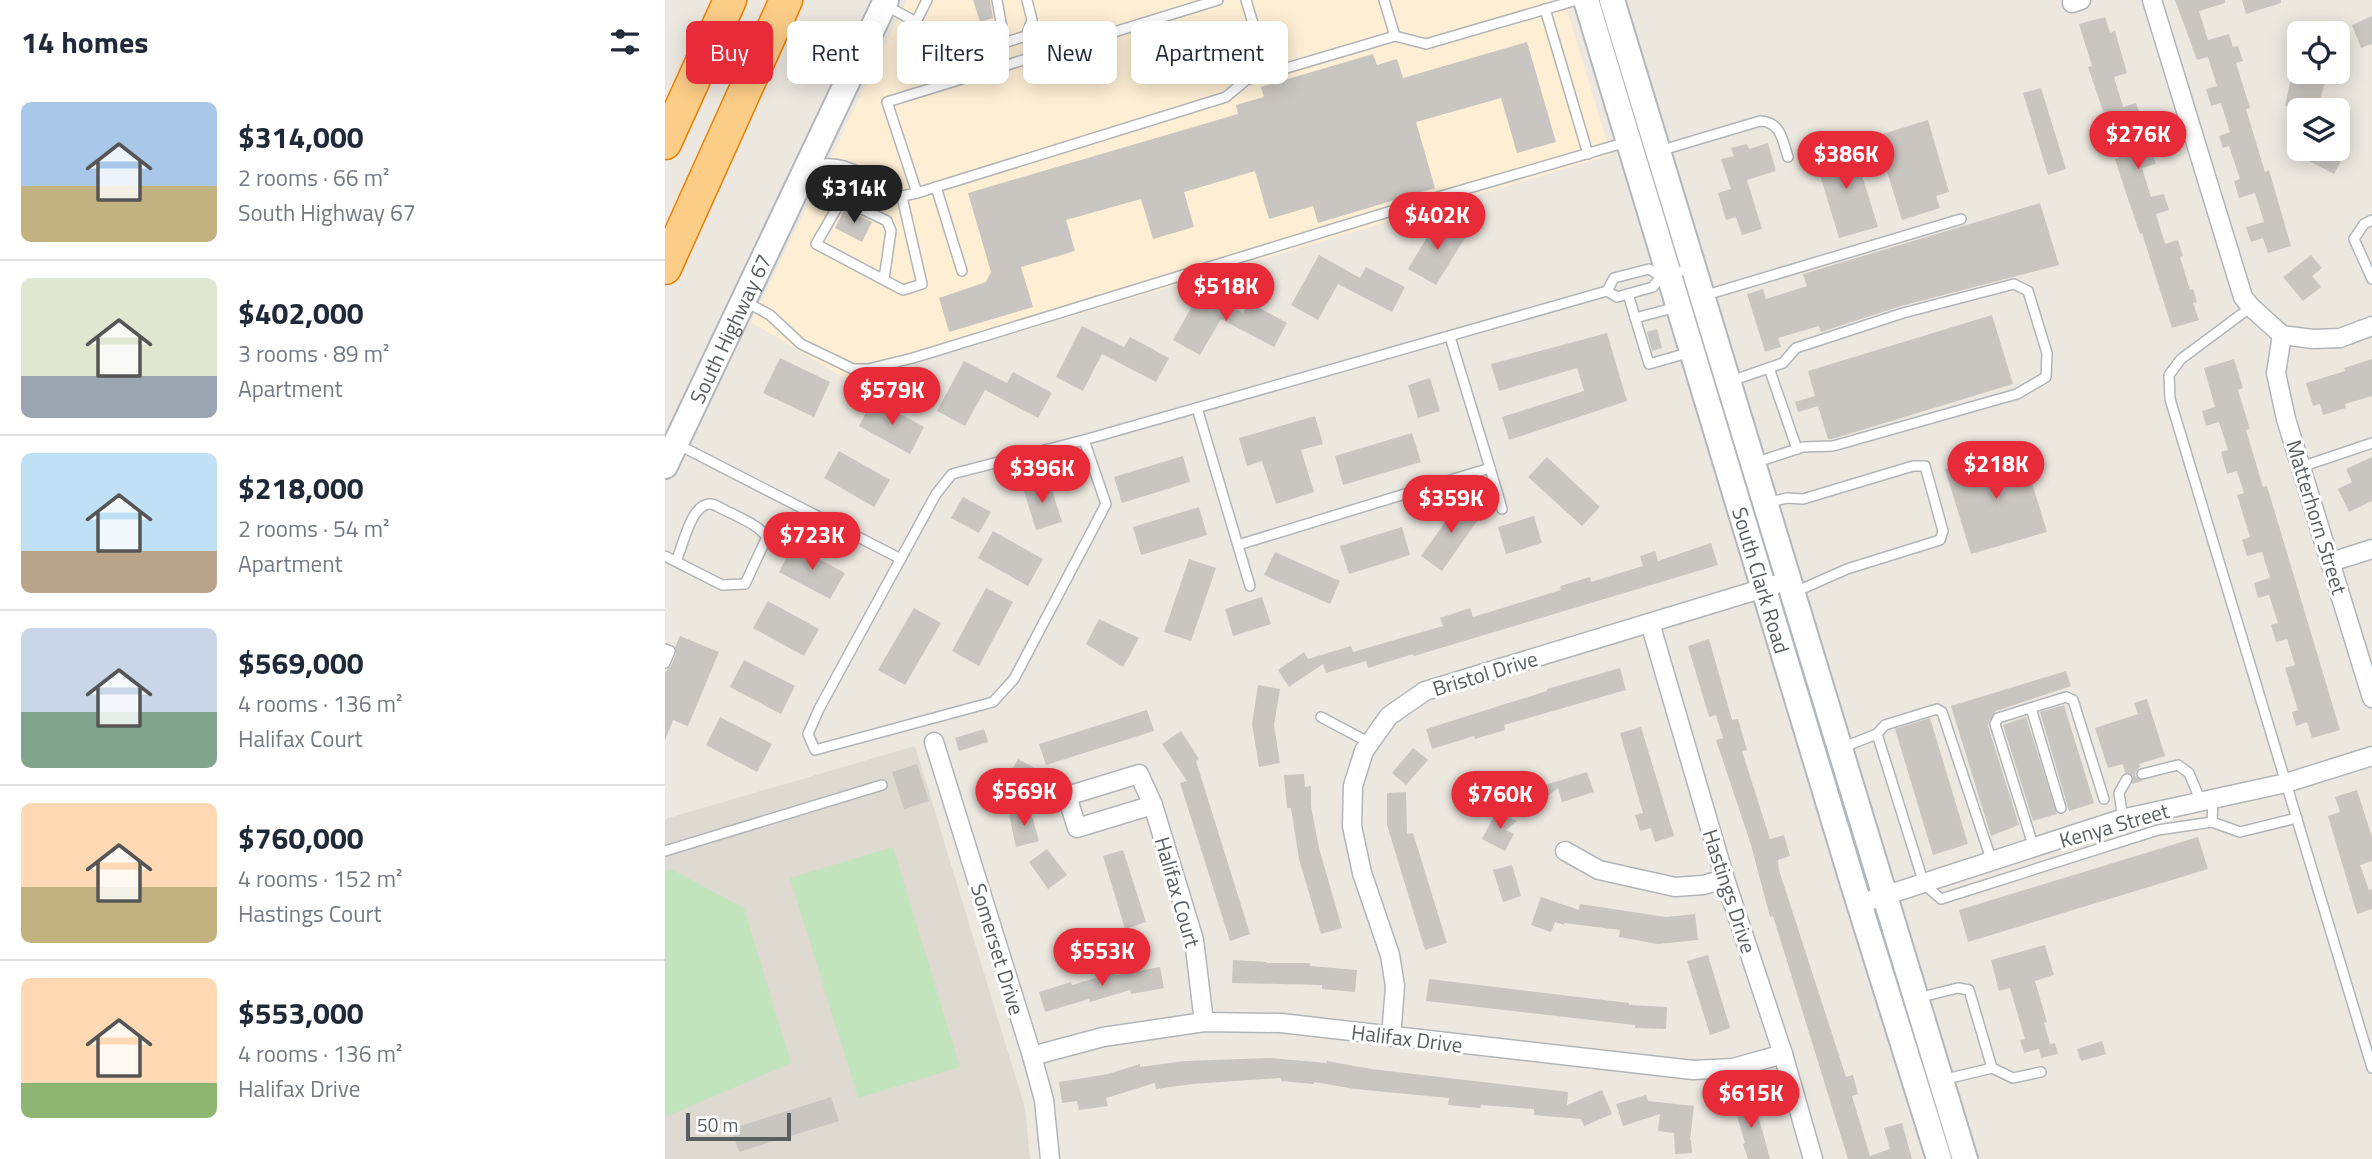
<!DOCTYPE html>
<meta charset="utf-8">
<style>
:root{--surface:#fff;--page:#f6f6f7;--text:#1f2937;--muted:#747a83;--line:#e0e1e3;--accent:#e82b39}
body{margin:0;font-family:"Titillium Web",sans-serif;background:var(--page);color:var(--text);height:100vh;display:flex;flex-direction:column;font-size:26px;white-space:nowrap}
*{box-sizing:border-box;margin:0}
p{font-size:23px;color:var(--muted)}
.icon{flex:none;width:38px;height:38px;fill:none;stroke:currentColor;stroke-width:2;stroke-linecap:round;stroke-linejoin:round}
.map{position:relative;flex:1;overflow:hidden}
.sheet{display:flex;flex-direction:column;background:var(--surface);width:665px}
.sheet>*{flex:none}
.hud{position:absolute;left:21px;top:21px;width:665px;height:63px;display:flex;gap:14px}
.fabs{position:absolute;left:1622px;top:21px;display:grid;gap:14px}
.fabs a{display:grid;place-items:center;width:63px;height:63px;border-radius:10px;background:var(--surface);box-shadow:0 4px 18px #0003;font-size:35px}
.scale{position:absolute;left:21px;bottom:18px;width:105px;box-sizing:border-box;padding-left:7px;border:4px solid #595e61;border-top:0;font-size:19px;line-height:24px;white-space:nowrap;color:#595e61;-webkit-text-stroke:5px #fff;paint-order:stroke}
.price{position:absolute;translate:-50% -60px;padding:0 16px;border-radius:24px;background:var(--accent);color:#fff;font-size:23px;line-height:46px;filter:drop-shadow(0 2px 4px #0008)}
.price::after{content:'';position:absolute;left:50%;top:42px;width:21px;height:16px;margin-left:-10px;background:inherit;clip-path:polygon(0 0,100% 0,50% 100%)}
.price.on{background:#222;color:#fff}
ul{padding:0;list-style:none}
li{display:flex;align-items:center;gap:21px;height:175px;padding:0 21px}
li+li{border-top:2px solid var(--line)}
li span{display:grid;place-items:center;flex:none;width:196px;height:140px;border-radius:10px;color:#555}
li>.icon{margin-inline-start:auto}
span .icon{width:84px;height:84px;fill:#fffc;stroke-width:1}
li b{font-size:30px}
h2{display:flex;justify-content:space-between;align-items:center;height:84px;padding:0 21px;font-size:30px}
.chip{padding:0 24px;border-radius:10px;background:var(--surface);box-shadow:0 4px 18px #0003;font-size:24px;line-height:63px}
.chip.on{background:var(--accent);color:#fff}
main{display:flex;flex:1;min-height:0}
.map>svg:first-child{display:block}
</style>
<main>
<section class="sheet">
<h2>14 homes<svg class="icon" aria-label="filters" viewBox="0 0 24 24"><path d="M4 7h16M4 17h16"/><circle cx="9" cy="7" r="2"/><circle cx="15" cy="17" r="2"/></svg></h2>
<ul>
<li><span style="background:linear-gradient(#a9c7e8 60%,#c2b280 0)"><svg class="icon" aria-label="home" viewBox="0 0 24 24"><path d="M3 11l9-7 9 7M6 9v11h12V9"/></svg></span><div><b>$314,000</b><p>2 rooms · 66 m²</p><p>South Highway 67</p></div></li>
<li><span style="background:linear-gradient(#dfe7d0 70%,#9aa5b1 0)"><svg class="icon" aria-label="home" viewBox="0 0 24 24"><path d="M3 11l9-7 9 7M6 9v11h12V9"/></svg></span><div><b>$402,000</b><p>3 rooms · 89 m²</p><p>Apartment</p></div></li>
<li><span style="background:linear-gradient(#bfe0f5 70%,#b9a48a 0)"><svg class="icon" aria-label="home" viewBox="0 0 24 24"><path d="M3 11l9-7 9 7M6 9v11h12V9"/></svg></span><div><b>$218,000</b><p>2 rooms · 54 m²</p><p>Apartment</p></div></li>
<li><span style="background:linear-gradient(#c9d6e8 60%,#7fa58c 0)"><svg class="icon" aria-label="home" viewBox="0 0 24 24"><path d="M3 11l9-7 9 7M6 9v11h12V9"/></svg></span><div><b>$569,000</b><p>4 rooms · 136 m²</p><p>Halifax Court</p></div></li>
<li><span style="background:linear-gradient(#ffd9b3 60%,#c2b280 0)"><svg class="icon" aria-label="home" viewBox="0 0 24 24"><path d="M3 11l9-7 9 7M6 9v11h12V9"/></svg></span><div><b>$760,000</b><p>4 rooms · 152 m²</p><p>Hastings Court</p></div></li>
<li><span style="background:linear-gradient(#ffd9b3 75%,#8fb573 0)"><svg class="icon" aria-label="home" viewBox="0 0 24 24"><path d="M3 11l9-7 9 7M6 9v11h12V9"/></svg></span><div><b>$553,000</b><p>4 rooms · 136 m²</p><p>Halifax Drive</p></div></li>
</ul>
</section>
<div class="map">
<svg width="1707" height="1159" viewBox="0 0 1707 1159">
<rect width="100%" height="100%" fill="#ece8e0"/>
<path fill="#fdeed4" d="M242 0H899L946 155 186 382 86 322Z"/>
<path fill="#ded9d1" d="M250 746 360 1108 365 1159H0V819Z"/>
<g fill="#c2e4bc">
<path d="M228 847 295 1067 193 1098 125 878Z"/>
<path d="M6 869 79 908 126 1063 0 1117V871Z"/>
</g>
<g fill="#c9c5c0">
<path d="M308 0H325L328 18 315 22Z"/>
<path d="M1510 0H1560V3L1534 11 1543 40 1564 34 1568 47 1573 46 1578 61 1571 63 1585 108 1581 109 1600 172 1604 170 1626 246 1603 253 1598 238 1586 242 1581 227 1599 222 1590 193 1574 198 1569 181 1575 179 1564 146 1558 148 1554 136 1565 132 1556 103 1546 106 1541 89 1552 86 1543 57 1532 60Z"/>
<path d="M1577 0H1616V3L1581 14Z"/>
<path d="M1707 16V44L1696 48 1687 25Z"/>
<path d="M1440 17 1445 33 1450 31 1462 73 1449 77 1458 107 1471 103 1491 164 1477 168 1486 197 1499 194 1504 210 1491 214 1500 244 1513 240 1518 256 1515 257 1525 290 1528 289 1532 302 1528 303 1534 320 1507 328 1477 233 1475 234 1460 190 1450 159 1454 158 1423 67 1427 66 1414 24Z"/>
<path d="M862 42 891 142 852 153 836 98 751 122 770 188 653 223 648 206 604 219 590 171 519 192 529 227 488 239 476 199 401 220 410 251 356 267 368 307 284 332 274 298 321 282 326 272 303 193 573 114 571 105 599 97 596 87 708 54 712 65 732 59 738 78Z"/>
<path d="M1627 72H1663L1652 110 1620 106Z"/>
<path d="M1376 88 1401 169 1383 175 1358 93Z"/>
<path d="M1263 120 1284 192 1271 196 1275 208 1237 220 1211 136Z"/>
<path d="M1103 143 1111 171 1082 180 1097 229 1077 235 1071 217 1061 220 1053 193 1066 189 1056 159 1069 156 1066 148 1082 144 1084 149Z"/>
<path d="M1187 143 1213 227 1174 238 1149 155Z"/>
<path d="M1648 149H1682L1669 174 1642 160Z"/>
<path d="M1375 203 1394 265 1236 306 1156 332 1154 326 1113 338 1116 347 1100 352 1082 294 1098 289 1101 299 1142 286 1138 274Z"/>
<path d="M180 209 207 222 197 242 170 228Z"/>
<path d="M773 219 801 236 771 285 743 269Z"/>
<path d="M654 255 695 278 701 267 740 287 727 312 673 284 653 320 626 305Z"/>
<path d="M1646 255 1657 268 1647 276 1656 287 1638 301 1618 277Z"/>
<path d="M536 290 578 313 584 302 622 323 609 347 556 319 535 355 508 340Z"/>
<path d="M1327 315 1348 384 1167 439H1163L1153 406 1133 412 1130 402 1150 396 1143 371Z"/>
<path d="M417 326 459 347 465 337 504 358 491 382 437 354 418 391 391 377Z"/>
<path d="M992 329 997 348 987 351 982 332Z"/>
<path d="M942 333 962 401 844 440 837 417 919 391 912 368 834 391 826 364Z"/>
<path d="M115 358 165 382 149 417 98 393Z"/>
<path d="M1569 359 1578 388 1573 390 1585 429 1581 430 1598 487 1602 486 1675 730 1647 738 1642 722 1631 726 1627 712 1633 710 1620 668 1630 665 1622 639 1611 642 1606 625 1613 623 1604 595 1593 598 1589 583 1605 578 1597 552 1582 556 1577 540 1585 537 1572 495 1579 493 1572 471 1562 474 1556 452 1563 450 1554 422 1541 426 1537 411 1550 407 1539 368Z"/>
<path d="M1707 359V396L1680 404 1681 408 1658 415 1655 404 1648 406 1641 383 1680 371 1679 368Z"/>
<path d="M299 361 342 383 348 372 387 393 373 418 320 390 300 426 272 411Z"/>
<path d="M765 378 775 411 753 418 743 385Z"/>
<path d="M208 399 259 427 245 454 194 426Z"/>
<path d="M650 416 658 444 636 450 649 492 611 504 597 461 582 466 574 438Z"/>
<path d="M747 433 756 462 678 485 670 456Z"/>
<path d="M1356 447 1382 532 1306 554 1280 469Z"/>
<path d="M174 451 225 480 209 507 159 478Z"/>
<path d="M518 456 525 482 457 503 449 477Z"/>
<path d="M882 457 935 507 917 526 863 477Z"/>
<path d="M1707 457V501L1684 512 1673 489 1687 482 1681 469Z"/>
<path d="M384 480 397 522 371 530 358 488Z"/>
<path d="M298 497 326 512 314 533 286 518Z"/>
<path d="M796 500 817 514 777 571 756 556Z"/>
<path d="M534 507 542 535 476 555 468 527Z"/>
<path d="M869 516 877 543 841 554 833 527Z"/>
<path d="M737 527 745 555 684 574 675 546Z"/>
<path d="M328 531 378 559 363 586 313 558Z"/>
<path d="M1046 543 1053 565 749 656 748 654 703 668 701 661 661 673 658 664 624 687 613 670 639 652 643 659 686 646 688 652 778 626 775 618 805 608 808 617 896 590 895 586 925 577 926 582 978 566 975 556 990 551 993 561Z"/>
<path d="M128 545 180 573 165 599 114 572Z"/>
<path d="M610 552 675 581 665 604 599 575Z"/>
<path d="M524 559 551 568 526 641 499 632Z"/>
<path d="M321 588 348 602 314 666 287 651Z"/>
<path d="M597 597 606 624 568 636 560 609Z"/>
<path d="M103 601 154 629 139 656 88 628Z"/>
<path d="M249 608 276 623 240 685 213 670Z"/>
<path d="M434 619 474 638 458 667 421 644Z"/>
<path d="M15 636 54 652 23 726 8 720 0 740V672L6 666 11 654 10 647Z"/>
<path d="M1044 639 1067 720 1073 719 1082 750 1077 751 1105 839 1119 835 1125 856 1113 860 1114 870 1181 1077 1188 1075 1193 1094 1187 1096 1205 1156 1225 1149 1219 1128 1237 1123 1247 1159H1183L1108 916 1105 917 1086 845 1051 740 1058 738 1051 715 1044 717 1023 646Z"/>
<path d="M79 660 130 686 116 714 65 687Z"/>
<path d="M955 668 961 690 839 725 840 730 810 739 809 736 767 749 761 729 882 691V689Z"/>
<path d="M1401 671 1406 686 1331 711 1324 721 1323 726 1354 825 1326 836 1286 706Z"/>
<path d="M593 685 615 689 609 725 615 763 594 767 587 724Z"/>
<path d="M1482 699 1500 756 1474 764 1475 767 1471 771 1470 776 1478 781 1467 784 1468 776 1460 772 1458 764 1443 768 1430 728 1473 714 1469 703Z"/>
<path d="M1399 705 1429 803 1404 811 1375 712Z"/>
<path d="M482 710 489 731 381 765 374 744Z"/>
<path d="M55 717 107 744 92 772 41 745Z"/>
<path d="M1361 717 1392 814 1368 821 1338 725Z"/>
<path d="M1265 718 1303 844 1268 855 1230 729Z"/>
<path d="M976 727 1009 836 990 842 986 828 975 831 970 815 978 813 955 733Z"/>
<path d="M319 729 323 742 294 751 290 738Z"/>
<path d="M516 731 534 759 531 761 585 934 565 941 515 783 522 781 497 744Z"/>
<path d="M748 748 763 760 741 785 727 773Z"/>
<path d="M353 759 372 769 357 799 337 788Z"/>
<path d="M252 764 264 801 239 809 227 772Z"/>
<path d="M922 772 929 792 897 802 893 788 860 815 846 798 871 778 877 786Z"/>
<path d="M639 774 640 787 646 786V806L654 848 677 928 656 934 634 859 626 808H622L619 775Z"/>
<path d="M1692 790 1707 837V861L1695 865 1704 890 1707 889V909L1692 914 1663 816 1675 812 1670 797Z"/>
<path d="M741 792 742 834 748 833 782 943 760 950 722 825V793Z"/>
<path d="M365 809 374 841 351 847 344 815Z"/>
<path d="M832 811 852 821 841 830 849 834 840 851 817 839Z"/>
<path d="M1533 837 1543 869 1303 942 1294 910Z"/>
<path d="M382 849 402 875 383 889 364 862Z"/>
<path d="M458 850 481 922 460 929 438 856Z"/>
<path d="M847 865 856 896 838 902 828 870Z"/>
<path d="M876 897 914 910 915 904 1001 917 1030 914 1033 940 993 944 954 937 955 930 899 923V925L890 922 886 932 866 925Z"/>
<path d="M1380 945 1389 975 1370 981 1382 1022 1379 1023 1385 1044 1390 1043 1393 1054 1376 1058 1374 1049 1359 1053 1355 1040 1360 1039 1345 988 1334 991 1326 960Z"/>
<path d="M1043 955 1065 1028 1045 1035 1022 961Z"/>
<path d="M568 960 602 962 601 963H645V966L692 970 690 992 657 989V985L567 983Z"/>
<path d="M495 967 499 988 466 994 465 990 425 1002 424 999 380 1012 374 992 406 982 407 985 450 972 451 975Z"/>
<path d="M764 979 964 1003V1005L1002 1007 1001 1029 970 1028V1025L761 1001Z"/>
<path d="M1437 1041 1441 1054 1416 1061 1412 1049Z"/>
<path d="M604 1058 662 1063V1061L706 1069 903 1092 902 1105 937 1090 947 1114 919 1126 916 1119 869 1115V1109L816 1105 815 1108 783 1105 784 1098 690 1089 649 1082V1084L616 1081V1078L528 1084 491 1089 490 1083 441 1098 443 1106 414 1110 412 1101 397 1103 394 1082 443 1074 475 1064V1067L520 1061Z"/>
<path d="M981 1095 983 1101 1029 1106 1025 1140H1026L1027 1153 1010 1154 1009 1133 993 1131 995 1114 958 1126 951 1104Z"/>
<path d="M1086 1096 1097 1129 1105 1159H1083L1078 1144 1080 1143 1068 1102Z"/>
<path d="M166 1097 174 1121 74 1152 66 1129Z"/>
</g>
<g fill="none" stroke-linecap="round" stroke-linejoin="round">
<g stroke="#b1b5b8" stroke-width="12">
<g id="service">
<path d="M581 0 603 73"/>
<path d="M719 0 730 36"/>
<path d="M220 5 251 22 245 48 251 66 266 65 361 36 367 20 362 0"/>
<path d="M880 9 923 154"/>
<path d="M251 22 262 0"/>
<path d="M329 46 337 28 332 0"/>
<path d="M994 151 1095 121C1116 122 1117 139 1123 157"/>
<path d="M192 173 151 244 238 290 257 284 237 197"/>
<path d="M271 187 297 271"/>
<path d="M252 193 561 97 581 80 730 36 761 44 912 0"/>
<path d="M229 197C212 181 183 161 159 164L163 175 213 201 252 193 222 102 553 0"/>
<path d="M176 199 222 221 226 231 219 279"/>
<path d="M1707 220 1699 224 1689 239 1707 279"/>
<path d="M942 291 952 297 988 287 996 276 1028 268"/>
<path d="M963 294 984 364 1026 352"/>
<path d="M1038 296 1296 219"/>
<path d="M81 302 105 315 136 344 188 369H203L248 358 749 204 962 142"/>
<path d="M1586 307 1516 359 1504 375 1505 399 1707 1068"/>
<path d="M970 318 1012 307"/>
<path d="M1104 368 1132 449"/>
<path d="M1066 381 1118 363 1131 348 1238 313 1349 284 1363 291 1382 353 1381 377 1352 394 1168 446 1138 447 1089 463"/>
<path d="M532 408 585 586"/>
<path d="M419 440 441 504 349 679 328 702 150 750 143 734 154 709 271 494 287 474 419 440 942 291 949 278 984 269 996 276"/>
<path d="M12 444 236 559"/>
<path d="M1636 467 1707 443"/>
<path d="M825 468 837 509"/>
<path d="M1101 503 1122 498 1138 499 1248 466H1260L1278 531 1275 540 1182 569 1130 592"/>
<path d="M573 545 825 468 785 337"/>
<path d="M0 556 57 585 80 584 102 537C93 525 79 520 66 513 60 511 52 505 46 504 26 502 18 547 11 561"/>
<path d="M0 649 5 651 0 663"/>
<path d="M1366 708 1396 808"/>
<path d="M656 717 705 743"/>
<path d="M1212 734 1259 884 1276 899 1493 830 1547 822 1575 832 1632 818"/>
<path d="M1176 748 1212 734 1220 725 1272 709 1277 712 1327 862"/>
<path d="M1477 774 1513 765 1524 773 1536 802"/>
<path d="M1458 819 1454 793 1462 779"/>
<path d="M1547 822 1548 800"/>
<path d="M1369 848 1330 724 1333 718 1401 697 1408 700 1439 799"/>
<path d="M0 851 217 785"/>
<path d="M1252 998 1293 988 1304 990 1327 1068 1348 1078 1376 1072"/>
<path d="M1277 1080 1327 1068"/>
</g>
</g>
<g stroke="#b1b5b8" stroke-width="21">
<g id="minor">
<path d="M1487 0 1578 297 1586 307 1617 335 1648 339 1675 338 1707 326"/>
<path d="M1407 3 1416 0"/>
<path d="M1617 335 1611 373 1621 419 1707 698"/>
<path d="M1666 562 1707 549"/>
<path d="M985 623 1060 879 1118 1054 1148 1159"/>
<path d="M269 742 367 1056 379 1100 385 1159"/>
<path d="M488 805 412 828 402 796 474 774 488 805 529 940 539 1022"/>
<path d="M900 851 934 870 1010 887 1038 885 1060 879"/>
<path d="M1194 904 1456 819 1621 783 1707 756"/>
<path d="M726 1037 730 986 725 955 697 873 687 826 688 786 699 751 724 716 760 691 1109 585"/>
<path d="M367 1056 438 1037 539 1022 616 1023 1028 1070 1068 1068 1118 1054"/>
</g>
</g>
<g stroke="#b2b7bb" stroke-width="28">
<g id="secondary">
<path id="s1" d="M921 0 1188 884 1274 1159"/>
<path d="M947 0 1300 1159"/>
<path id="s2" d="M0 466 221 0"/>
</g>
</g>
<g stroke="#eb7f01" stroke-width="35">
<g id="motorway">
<path d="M0 143 65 0"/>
<path d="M0 268 121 0"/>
</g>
</g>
<use href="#service" stroke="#fff" stroke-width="9"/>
<use href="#minor" stroke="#fff" stroke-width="18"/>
<use href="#secondary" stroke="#fff" stroke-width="24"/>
<use href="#motorway" stroke="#fccd87" stroke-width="32"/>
</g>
<g text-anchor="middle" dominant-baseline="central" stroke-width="6" stroke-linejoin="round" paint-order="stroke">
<g font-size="21" fill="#595e61" stroke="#fff">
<text stroke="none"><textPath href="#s2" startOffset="152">South Highway 67</textPath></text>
<text transform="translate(1652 517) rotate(73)">Matterhorn Street</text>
<text stroke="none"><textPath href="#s1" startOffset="606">South Clark Road</textPath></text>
<text transform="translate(820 673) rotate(-17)">Bristol Drive</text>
<text transform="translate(1449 825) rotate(-16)">Kenya Street</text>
<text transform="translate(1065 891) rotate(72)">Hastings Drive</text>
<text transform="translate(513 892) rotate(74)">Halifax Court</text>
<text transform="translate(333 949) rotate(73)">Somerset Drive</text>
<text transform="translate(742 1038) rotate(7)">Halifax Drive</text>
</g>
</g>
</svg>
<div class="fabs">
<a><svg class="icon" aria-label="locate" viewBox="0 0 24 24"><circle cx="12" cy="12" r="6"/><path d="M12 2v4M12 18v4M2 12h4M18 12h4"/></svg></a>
<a><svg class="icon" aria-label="layers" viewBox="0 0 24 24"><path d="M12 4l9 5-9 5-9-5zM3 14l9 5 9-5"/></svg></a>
</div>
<div class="scale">50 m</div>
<b class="price" style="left:1473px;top:171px">$276K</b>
<b class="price" style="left:1181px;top:191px">$386K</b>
<b class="price on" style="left:189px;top:225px">$314K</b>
<b class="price" style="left:772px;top:252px">$402K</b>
<b class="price" style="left:561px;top:323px">$518K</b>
<b class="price" style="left:227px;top:427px">$579K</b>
<b class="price" style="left:1331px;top:501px">$218K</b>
<b class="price" style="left:377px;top:505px">$396K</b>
<b class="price" style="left:786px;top:535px">$359K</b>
<b class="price" style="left:147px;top:572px">$723K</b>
<b class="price" style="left:359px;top:828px">$569K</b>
<b class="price" style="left:835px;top:831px">$760K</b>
<b class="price" style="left:437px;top:988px">$553K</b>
<b class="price" style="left:1086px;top:1130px">$615K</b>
<div class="hud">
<a class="chip on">Buy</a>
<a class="chip">Rent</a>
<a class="chip">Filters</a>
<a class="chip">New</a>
<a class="chip">Apartment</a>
</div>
</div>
</main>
